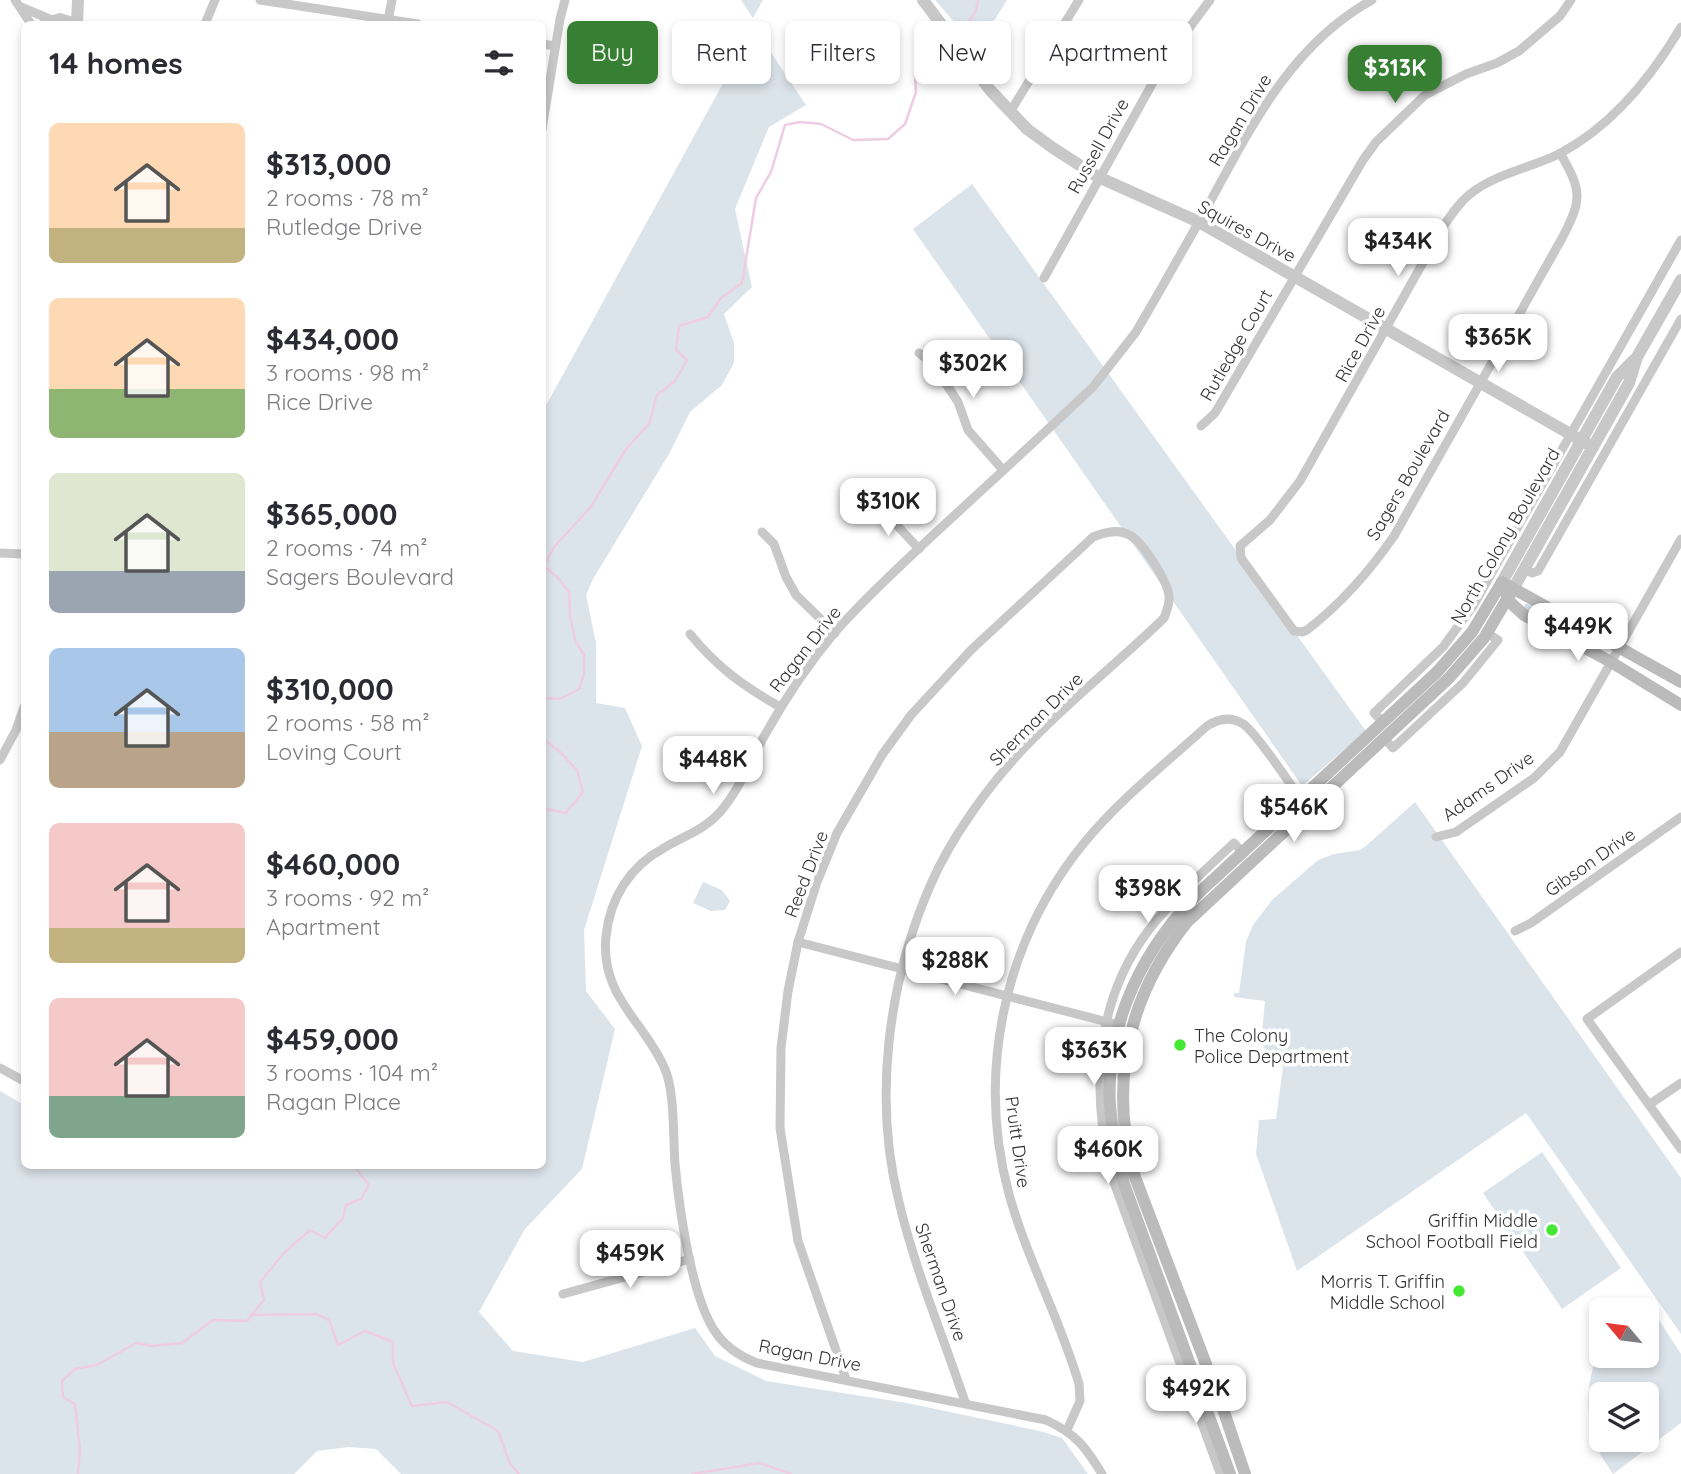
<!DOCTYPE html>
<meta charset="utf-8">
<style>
:root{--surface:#fff;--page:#f7f7f7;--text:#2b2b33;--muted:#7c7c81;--accent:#378033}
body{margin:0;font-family:Quicksand,sans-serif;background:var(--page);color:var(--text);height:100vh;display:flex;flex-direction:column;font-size:26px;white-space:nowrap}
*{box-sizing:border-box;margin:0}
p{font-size:23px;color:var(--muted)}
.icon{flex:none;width:38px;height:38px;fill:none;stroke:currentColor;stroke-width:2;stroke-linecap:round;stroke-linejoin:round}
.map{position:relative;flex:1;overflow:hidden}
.drawer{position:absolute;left:21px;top:21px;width:525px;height:1148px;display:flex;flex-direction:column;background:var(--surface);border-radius:10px;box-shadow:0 4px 10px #0003}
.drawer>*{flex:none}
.banner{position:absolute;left:567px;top:21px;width:665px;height:63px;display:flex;gap:14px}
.needle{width:46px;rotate:299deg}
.tools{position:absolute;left:1589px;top:1298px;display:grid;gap:14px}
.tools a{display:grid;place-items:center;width:70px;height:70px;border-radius:10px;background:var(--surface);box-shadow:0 4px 10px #0003;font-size:35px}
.price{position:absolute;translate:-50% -60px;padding:0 16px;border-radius:14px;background:#fff;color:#222;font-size:23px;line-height:46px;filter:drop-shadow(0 2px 4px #0008)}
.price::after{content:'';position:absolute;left:50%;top:42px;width:21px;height:16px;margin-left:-10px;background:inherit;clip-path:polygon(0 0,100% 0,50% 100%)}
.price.current{background:var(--accent);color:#fff}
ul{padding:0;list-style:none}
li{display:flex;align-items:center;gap:21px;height:175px;padding:0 28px}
li span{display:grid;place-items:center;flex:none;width:196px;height:140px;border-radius:10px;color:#555}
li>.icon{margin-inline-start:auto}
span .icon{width:84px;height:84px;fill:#fffc;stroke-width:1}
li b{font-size:30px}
h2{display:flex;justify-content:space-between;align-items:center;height:84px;padding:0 28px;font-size:30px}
.pill{padding:0 24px;border-radius:10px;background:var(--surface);box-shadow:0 4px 10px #0003;font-size:24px;line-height:63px}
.pill.current{background:var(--accent);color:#fff}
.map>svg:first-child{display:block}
</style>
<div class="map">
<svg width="1681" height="1474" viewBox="0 0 1681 1474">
<rect width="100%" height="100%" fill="#fff"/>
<g fill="#dce4eb" fill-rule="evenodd">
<path d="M741 0H763L753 18Z"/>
<path d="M935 0H1007L977 48Z"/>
<path d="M754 27 806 105 769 127 735 209 752 287 724 314 734 343V363L722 385 690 412 669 454 593 579 586 595 596 643V703L625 708 642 746 584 930 586 991 615 1029 582 1169 525 1229 479 1312 513 1351 583 1362 695 1328 715 1356 766 1381 907 1403 1040 1431 1062 1438 1088 1474H401L376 1449 349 1447 317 1451 294 1474H0V1091L24 1105V1166H542L543 411Z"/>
<path d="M972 184 1366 731 1302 786 913 229Z"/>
<path d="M1526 603 1572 629 1571 631 1523 608Z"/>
<path d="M1415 802 1681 1178V1334L1526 1113 1297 1271 1256 1154 1259 1120 1276 1119 1283 1067 1261 1044 1265 1001 1234 997V993H1239L1246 942 1253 925 1272 900 1318 860 1334 854 1360 850 1367 845Z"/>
<path d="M703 882 722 890 730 901 725 910 711 911 693 903Z"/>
<path d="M1542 1152 1621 1268 1562 1309 1483 1193Z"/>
<path d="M1648 1303 1681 1354V1423L1613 1474C1608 1466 1602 1458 1598 1450 1584 1419 1586 1376 1601 1346V1356H1647V1311H1636ZM1601 1395H1647V1440H1601Z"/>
</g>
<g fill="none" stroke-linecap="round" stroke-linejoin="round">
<g stroke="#eecce1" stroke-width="2.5">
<path d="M964 27 976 11 978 0"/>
<path d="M542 698 560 699 579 689 584 674V655L575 640 570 616 569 592 558 578 544 566 554 547 590 508 626 449 649 424 657 395 675 381 687 360 676 350 679 326 708 317 721 298 742 283 756 198 771 172 785 125 800 122 821 124 853 140 888 139 905 124 916 92 915 74 928 57 939 47"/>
<path d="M542 738 560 752 577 770 583 792 566 813 547 809 542 813"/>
<path d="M251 1315 316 1314 329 1320 338 1345 365 1331 393 1342V1363L412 1406 447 1402 498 1431 510 1464 519 1474"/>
<path d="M78 1474 80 1450 75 1404 63 1397 62 1381 75 1369 97 1365 136 1343 153 1346 182 1343 213 1320 247 1321 264 1300 260 1282 284 1253 310 1230 325 1238 343 1218 346 1205 361 1199 369 1185 354 1166"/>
<path d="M692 1474 760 1463 791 1474"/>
</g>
<g stroke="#c8c8c8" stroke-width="9">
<path d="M15 0 31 24"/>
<path d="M260 0 418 24"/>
<path d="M21 7 52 20"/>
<path d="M388 20 392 0"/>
<path d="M205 24 215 0"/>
<path d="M542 44 555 46"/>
<path d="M1010 112 1079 0"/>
<path d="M542 129 560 19 565 0"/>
<path d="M1560 153C1583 192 1582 200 1561 240L1394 536C1369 572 1342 603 1307 630L1302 632 1294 631 1241 558 1240 546 1270 520 1300 481 1443 227C1451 215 1459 203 1470 194 1495 174 1530 168 1559 154 1612 126 1651 78 1681 27"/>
<path d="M1044 278 1166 59 1210 0"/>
<path d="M919 353 933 364 958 402 968 430 1003 470"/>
<path d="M1201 426 1215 413 1363 160 1376 142 1425 95 1466 74 1497 63 1519 51 1560 16 1571 0"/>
<path d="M879 506 919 549"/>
<path d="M762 532 774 544 786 577 796 595 835 633"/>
<path d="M0 553 24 554"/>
<path d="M1524 569 1532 573 1538 571 1681 319"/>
<path d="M690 634C718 668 742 685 780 707"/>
<path d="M1383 722 1374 713 1443 647 1473 606 1681 240"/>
<path d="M1384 738 1393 748 1463 683 1498 640 1487 633"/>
<path d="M0 760 16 730 24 707"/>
<path d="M1436 837 1456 832 1534 778 1560 752 1681 539"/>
<path d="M1515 931 1531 923 1681 817"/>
<path d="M798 942 1119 1025"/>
<path d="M1681 952 1587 1019 1681 1149"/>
<path d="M0 1068 24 1081"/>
<path d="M1650 1104 1681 1083"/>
<path d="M563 1294 690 1259"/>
<path d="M846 1379 798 1241 780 1128 781 1048 788 991 798 942 817 882 837 833 882 755 911 715 971 650 1093 537C1105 532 1119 528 1131 536 1143 543 1168 582 1169 596 1170 604 1167 610 1164 618 1120 661 1071 699 1028 744 991 782 951 837 930 886 888 983 873 1099 899 1202 915 1270 943 1336 965 1402"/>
<path d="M1067 1430 1080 1401 1079 1384C1060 1319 1027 1259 1009 1194 976 1073 1004 941 1084 843 1119 800 1165 764 1207 726 1218 719 1231 716 1243 724 1254 730 1294 789 1303 803"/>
<path d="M1229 1471 1220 1473 1112 1177C1091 1092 1094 1003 1148 931 1174 898 1204 871 1234 843L1242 852"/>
<path d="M1102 1474C1085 1446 1076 1434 1046 1420L757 1363C739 1356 724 1346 714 1330 691 1294 679 1207 675 1164 673 1138 675 1089 664 1067 643 1020 600 996 606 936 610 898 630 866 664 848 684 836 704 830 720 812 740 789 751 759 766 733 786 697 809 663 835 632 865 598 898 568 931 537 985 487 1039 438 1093 387L1136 332C1161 289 1186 245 1210 202 1252 125 1292 44 1372 0"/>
</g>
<g stroke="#c8c8c8" stroke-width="12">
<path d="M923 0 990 90 1027 129 1053 148 1098 177 1199 222 1593 447"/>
<path d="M45 24 60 19 75 24"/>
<path d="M77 24 78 0"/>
<path d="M1502 582 1617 377 1634 360"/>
<path d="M1513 589 1629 383 1637 357 1681 280"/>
</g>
<g stroke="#bbb" stroke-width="12">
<path d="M1507 585 1681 682"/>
<path d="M1506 593 1511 603 1524 615 1611 662 1681 705"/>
<path d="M1230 1474 1124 1184C1118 1158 1112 1132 1110 1105 1105 1023 1145 944 1203 889L1437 672 1472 632 1502 582"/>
<path d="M1245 1474 1223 1409 1133 1172C1109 1079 1128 997 1187 922L1449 678 1484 638 1513 589"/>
</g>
</g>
<g fill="#45e933" stroke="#fff" stroke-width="2.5">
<circle cx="1180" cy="1045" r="7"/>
<circle cx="1552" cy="1230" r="7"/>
<circle cx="1459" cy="1291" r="7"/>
</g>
<g text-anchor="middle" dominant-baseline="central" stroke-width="7" stroke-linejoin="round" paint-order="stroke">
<g font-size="18" fill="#313131" stroke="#fff">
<text transform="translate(1240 120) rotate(-59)">Ragan Drive</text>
<text transform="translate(1098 146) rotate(-61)">Russell Drive</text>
<text transform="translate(1247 231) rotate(29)">Squires Drive</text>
<text transform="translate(1360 344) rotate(-61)">Rice Drive</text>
<text transform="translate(1236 345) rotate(-60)">Rutledge Court</text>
<text transform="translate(1408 475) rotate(-60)">Sagers Boulevard</text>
<text transform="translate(1505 536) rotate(-60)">North Colony Boulevard</text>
<text transform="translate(805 649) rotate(-52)">Ragan Drive</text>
<text transform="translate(1036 719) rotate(-45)">Sherman Drive</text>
<text transform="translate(1488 786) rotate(-35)">Adams Drive</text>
<text transform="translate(1590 862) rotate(-35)">Gibson Drive</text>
<text transform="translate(806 874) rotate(-69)">Reed Drive</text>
<text transform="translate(1018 1142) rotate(82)">Pruitt Drive</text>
<text transform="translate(941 1282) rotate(71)">Sherman Drive</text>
<text transform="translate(810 1355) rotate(11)">Ragan Drive</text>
</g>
<g font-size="18" fill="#313131" stroke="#fff" text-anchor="end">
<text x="1194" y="1035" text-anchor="start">The Colony<tspan x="1194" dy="21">Police Department</tspan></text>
<text x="1538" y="1220">Griffin Middle<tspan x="1538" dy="21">School Football Field</tspan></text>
<text x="1445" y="1281">Morris T. Griffin<tspan x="1445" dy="21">Middle School</tspan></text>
</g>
</g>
</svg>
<div class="tools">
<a><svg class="needle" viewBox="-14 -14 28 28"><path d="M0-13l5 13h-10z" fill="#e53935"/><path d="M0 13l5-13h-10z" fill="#7c7c81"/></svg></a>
<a><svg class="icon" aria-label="layers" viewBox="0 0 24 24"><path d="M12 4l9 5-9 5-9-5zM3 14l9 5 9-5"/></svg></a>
</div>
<b class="price current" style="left:1395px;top:105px">$313K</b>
<b class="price" style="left:1398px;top:278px">$434K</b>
<b class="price" style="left:1498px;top:374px">$365K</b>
<b class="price" style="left:973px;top:400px">$302K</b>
<b class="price" style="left:888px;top:538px">$310K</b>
<b class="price" style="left:1578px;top:663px">$449K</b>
<b class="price" style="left:713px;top:796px">$448K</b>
<b class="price" style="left:1294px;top:844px">$546K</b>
<b class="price" style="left:1148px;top:925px">$398K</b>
<b class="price" style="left:955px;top:997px">$288K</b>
<b class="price" style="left:1094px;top:1087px">$363K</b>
<b class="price" style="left:1108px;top:1186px">$460K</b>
<b class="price" style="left:630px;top:1290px">$459K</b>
<b class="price" style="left:1196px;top:1425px">$492K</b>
<div class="banner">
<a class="pill current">Buy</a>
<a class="pill">Rent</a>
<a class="pill">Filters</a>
<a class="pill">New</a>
<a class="pill">Apartment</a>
</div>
<section class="drawer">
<h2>14 homes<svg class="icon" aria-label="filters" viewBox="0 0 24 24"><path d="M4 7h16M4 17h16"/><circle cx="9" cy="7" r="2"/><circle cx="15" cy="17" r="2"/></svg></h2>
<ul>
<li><span style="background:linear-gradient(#ffd9b3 75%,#c2b280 0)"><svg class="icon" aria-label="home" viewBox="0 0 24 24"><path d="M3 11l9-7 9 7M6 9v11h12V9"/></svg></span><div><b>$313,000</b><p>2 rooms · 78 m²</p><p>Rutledge Drive</p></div></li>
<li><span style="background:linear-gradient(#ffd9b3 65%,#8fb573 0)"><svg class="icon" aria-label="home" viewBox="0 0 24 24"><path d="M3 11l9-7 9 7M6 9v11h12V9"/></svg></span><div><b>$434,000</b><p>3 rooms · 98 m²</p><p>Rice Drive</p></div></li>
<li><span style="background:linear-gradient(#dfe7d0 70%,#9aa5b1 0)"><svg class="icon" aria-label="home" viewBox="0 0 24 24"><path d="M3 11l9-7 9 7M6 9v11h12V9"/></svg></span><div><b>$365,000</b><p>2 rooms · 74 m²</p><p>Sagers Boulevard</p></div></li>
<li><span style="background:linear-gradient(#a9c7e8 60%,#b9a48a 0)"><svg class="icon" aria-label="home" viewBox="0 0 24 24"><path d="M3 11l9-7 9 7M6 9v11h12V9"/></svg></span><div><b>$310,000</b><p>2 rooms · 58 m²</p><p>Loving Court</p></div></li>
<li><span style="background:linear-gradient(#f6c9c9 75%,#c2b280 0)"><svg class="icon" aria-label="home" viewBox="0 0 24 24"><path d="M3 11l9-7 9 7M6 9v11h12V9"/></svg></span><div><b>$460,000</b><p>3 rooms · 92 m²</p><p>Apartment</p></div></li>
<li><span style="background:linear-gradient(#f6c9c9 70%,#7fa58c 0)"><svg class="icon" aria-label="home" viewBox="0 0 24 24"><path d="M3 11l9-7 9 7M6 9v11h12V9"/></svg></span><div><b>$459,000</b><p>3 rooms · 104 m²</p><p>Ragan Place</p></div></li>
</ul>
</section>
</div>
